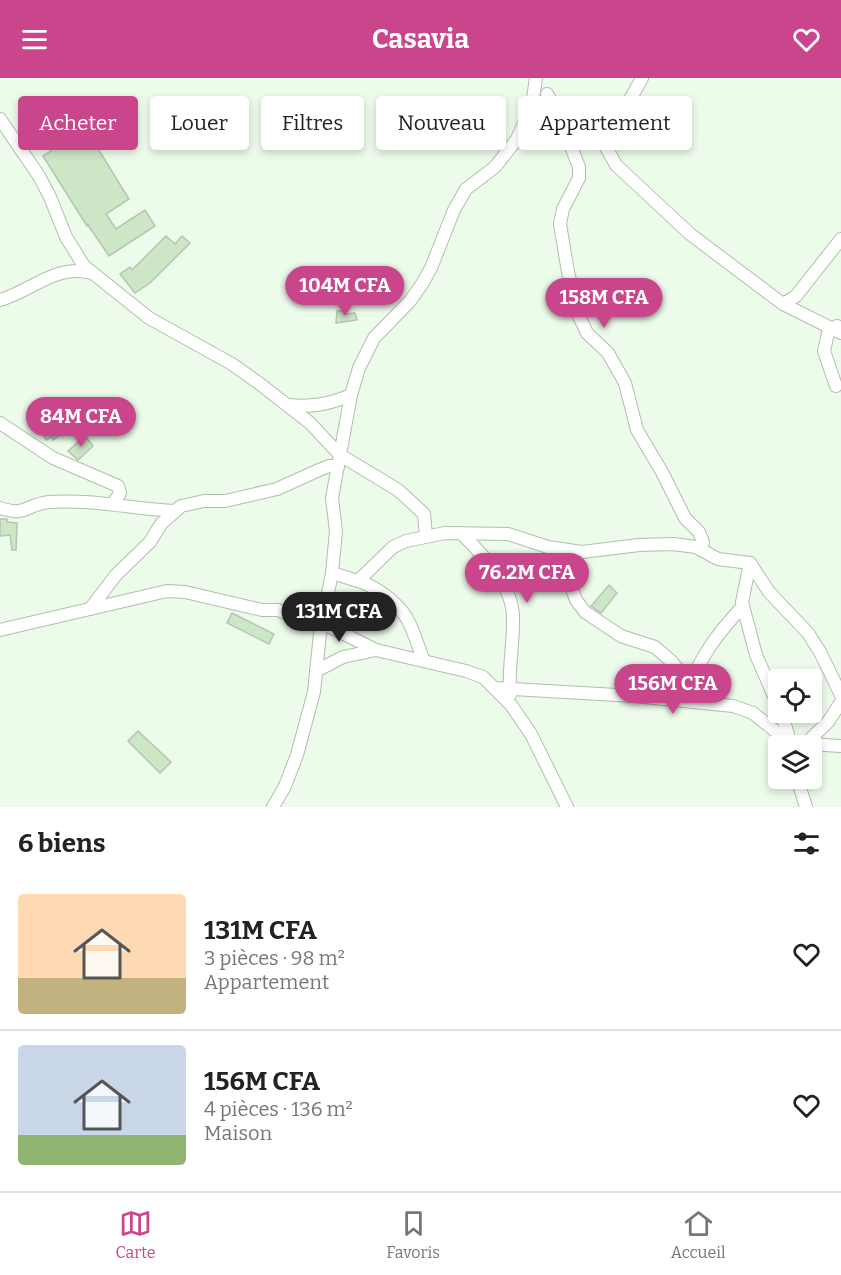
<!DOCTYPE html>
<html lang="fr">
<meta charset="utf-8">
<style>
:root{--surface:#fff;--page:#f2f2f2;--text:#222;--muted:#767676;--line:#e0e0e0;--accent:#c9468c}
body{margin:0;font-family:Bitter,serif;background:var(--page);color:var(--text);height:100vh;display:flex;flex-direction:column;font-size:22px;white-space:nowrap}
*{box-sizing:border-box;margin:0}
p{font-size:20px;color:var(--muted)}
.icon{flex:none;width:33px;height:33px;fill:none;stroke:currentColor;stroke-width:2;stroke-linecap:round;stroke-linejoin:round}
.map{position:relative;height:729px;overflow:hidden}
.drawer{display:flex;flex-direction:column;background:var(--surface);flex:1}
.drawer>*{flex:none}
.top-card{position:absolute;left:18px;top:18px;width:806px;height:54px;display:flex;gap:12px}
.fabs{position:absolute;left:768px;top:591px;display:grid;gap:12px}
.fabs a{display:grid;place-items:center;width:54px;height:54px;border-radius:6px;background:var(--surface);box-shadow:0 3px 9px #0003;font-size:30px}
.price{position:absolute;translate:-50% -51px;padding:0 14px;border-radius:21px;background:var(--accent);color:#fff;font-size:20px;line-height:39px;filter:drop-shadow(0 2px 3px #0008)}
.price::after{content:'';position:absolute;left:50%;top:36px;width:18px;height:14px;margin-left:-9px;background:inherit;clip-path:polygon(0 0,100% 0,50% 100%)}
.price.selected{background:#222;color:#fff}
ul{padding:0;list-style:none}
li{display:flex;align-items:center;gap:18px;height:150px;padding:0 18px}
li+li{border-top:2px solid var(--line)}
li span{display:grid;place-items:center;flex:none;width:168px;height:120px;border-radius:6px;color:#555}
li>.icon{margin-inline-start:auto}
span .icon{width:72px;height:72px;fill:#fffc;stroke-width:1}
li b{font-size:26px}
h2{display:flex;justify-content:space-between;align-items:center;height:72px;padding:0 18px;font-size:26px}
.pill{padding:0 21px;border-radius:6px;background:var(--surface);box-shadow:0 3px 9px #0003;font-size:21px;line-height:54px}
.pill.selected{background:var(--accent);color:#fff}
header{display:flex;justify-content:space-between;align-items:center;height:78px;padding:0 18px;background:var(--accent);color:#fff;font-size:27px;font-weight:700}
.menu{display:flex;justify-content:space-around;align-items:center;height:84px;border-top:2px solid var(--line);background:var(--surface);font-size:16px;color:var(--muted)}
.menu a{display:grid;justify-items:center;gap:3px}
.menu .selected{color:var(--accent)}
.map>svg:first-child{display:block}
</style>
<header><svg class="icon" aria-label="menu" viewBox="0 0 24 24"><path d="M4 6h16M4 12h16M4 18h16"/></svg>Casavia<svg class="icon" aria-label="heart" viewBox="0 0 24 24"><path d="M12 20l-8-8c-3-5 5-10 8-4 3-6 11-1 8 4z"/></svg></header>
<div class="map">
<svg width="841" height="729" viewBox="0 0 841 729">
<rect width="100%" height="100%" fill="#edfbeb"/>
<g fill="#cce6c6" stroke="#b7c4b4" stroke-width="1.5">
<path d="M72 36 93 71 97 69 129 121 106 136 116 151 145 132 155 148 109 178 88 147 87 148 43 78 51 73 41 56Z"/>
<path d="M166 158 175 166 182 158 190 165 150 205 135 215 120 196 130 189 132 192Z"/>
<path d="M337 233H346V236L355 235 357 242 336 245Z"/>
<path d="M59 346 63 355 53 362 52 359 46 362 43 356Z"/>
<path d="M85 358 93 368 78 382 68 373Z"/>
<path d="M0 441H7V444L17 445 16 472H12L10 457 0 458Z"/>
<path d="M609 507 617 515 601 535 591 528Z"/>
<path d="M232 535 274 556 269 566 227 545Z"/>
<path d="M138 653 171 684 160 695 128 663Z"/>
</g>
<g fill="none" stroke-linecap="round" stroke-linejoin="round">
<g stroke="#b1beae" stroke-width="14">
<g id="street">
<path d="M547 16 558 35 579 89V100L563 131 560 146 568 194 579 238 587 255 608 275 625 305 637 352 662 394 685 440 699 454 703 464 701 472"/>
<path d="M556 25 578 46 601 60 616 87 690 156 783 226 841 255"/>
<path d="M0 41 39 98 50 119 66 159 84 188 149 240 232 286 260 306 310 345 340 377 398 412 424 436 426 458"/>
<path d="M601 60 616 47 642 0"/>
<path d="M0 222C32 213 56 185 92 195"/>
<path d="M783 226 796 218 841 161"/>
<path d="M836 308 824 273 828 255 837 248"/>
<path d="M288 327C313 329 327 327 351 317"/>
<path d="M0 345 53 380 118 408 120 415 113 426"/>
<path d="M0 430C26 439 27 426 49 424 92 421 133 431 175 433"/>
<path d="M461 455C483 477 511 505 513 537 514 563 508 590 510 617"/>
<path d="M552 470 561 482 576 522 585 534 621 558 655 569 672 584 691 607"/>
<path d="M750 485 769 514 808 555 820 574 841 617"/>
<path d="M750 485 742 524 756 577 778 627"/>
<path d="M332 495 358 503 393 469 406 463 445 455 508 456 548 469 582 474 639 467 673 466 696 469 718 481 750 485"/>
<path d="M358 503C375 508 396 523 406 539 414 552 418 569 424 583"/>
<path d="M90 531 116 497 150 464 161 446 181 428 204 423H225L277 411 319 392 329 388H338"/>
<path d="M322 545 376 572 466 593 483 599 511 627 531 656 567 729"/>
<path d="M0 552 167 513 185 514 262 532H278L321 549"/>
<path d="M316 593 343 579 376 572"/>
<path d="M495 610 634 618 733 628 753 635 790 665 841 668"/>
<path d="M690 614C696 581 721 552 743 528"/>
<path d="M781 634 791 666"/>
<path d="M805 666 828 644 841 624"/>
<path d="M797 700 806 729"/>
<path d="M273 729 285 708 297 677 314 614 320 555 332 495 336 453 332 420 351 317 359 290 374 260 410 223 422 206 431 190 454 132 466 111 495 89 517 61 532 27 536 0"/>
</g>
</g>
<use href="#street" stroke="#fff" stroke-width="12"/>
</g>
</svg>
<div class="fabs">
<a><svg class="icon" aria-label="locate" viewBox="0 0 24 24"><circle cx="12" cy="12" r="6"/><path d="M12 2v4M12 18v4M2 12h4M18 12h4"/></svg></a>
<a><svg class="icon" aria-label="layers" viewBox="0 0 24 24"><path d="M12 4l9 5-9 5-9-5zM3 14l9 5 9-5"/></svg></a>
</div>
<b class="price" style="left:345px;top:239px">104M CFA</b>
<b class="price" style="left:604px;top:251px">158M CFA</b>
<b class="price" style="left:81px;top:370px">84M CFA</b>
<b class="price" style="left:527px;top:526px">76.2M CFA</b>
<b class="price selected" style="left:339px;top:565px">131M CFA</b>
<b class="price" style="left:673px;top:637px">156M CFA</b>
<div class="top-card">
<a class="pill selected">Acheter</a>
<a class="pill">Louer</a>
<a class="pill">Filtres</a>
<a class="pill">Nouveau</a>
<a class="pill">Appartement</a>
</div>
</div>
<section class="drawer">
<h2>6 biens<svg class="icon" aria-label="filters" viewBox="0 0 24 24"><path d="M4 7h16M4 17h16"/><circle cx="9" cy="7" r="2"/><circle cx="15" cy="17" r="2"/></svg></h2>
<ul>
<li><span style="background:linear-gradient(#ffd9b3 70%,#c2b280 0)"><svg class="icon" aria-label="home" viewBox="0 0 24 24"><path d="M3 11l9-7 9 7M6 9v11h12V9"/></svg></span><div><b>131M CFA</b><p>3 pièces · 98 m²</p><p>Appartement</p></div><svg class="icon" aria-label="heart" viewBox="0 0 24 24"><path d="M12 20l-8-8c-3-5 5-10 8-4 3-6 11-1 8 4z"/></svg></li>
<li><span style="background:linear-gradient(#c9d6e8 75%,#8fb573 0)"><svg class="icon" aria-label="home" viewBox="0 0 24 24"><path d="M3 11l9-7 9 7M6 9v11h12V9"/></svg></span><div><b>156M CFA</b><p>4 pièces · 136 m²</p><p>Maison</p></div><svg class="icon" aria-label="heart" viewBox="0 0 24 24"><path d="M12 20l-8-8c-3-5 5-10 8-4 3-6 11-1 8 4z"/></svg></li>
</ul>
</section>
<nav class="menu">
<a class="selected"><svg class="icon" aria-label="map" viewBox="0 0 24 24"><path d="M3 6l6-2 6 2 6-2v14l-6 2-6-2-6 2zM9 4v14M15 6v14"/></svg>Carte</a>
<a><svg class="icon" aria-label="saved" viewBox="0 0 24 24"><path d="M7 4h10v16l-5-4-5 4z"/></svg>Favoris</a>
<a><svg class="icon" aria-label="home" viewBox="0 0 24 24"><path d="M3 11l9-7 9 7M6 9v11h12V9"/></svg>Accueil</a>
</nav>
